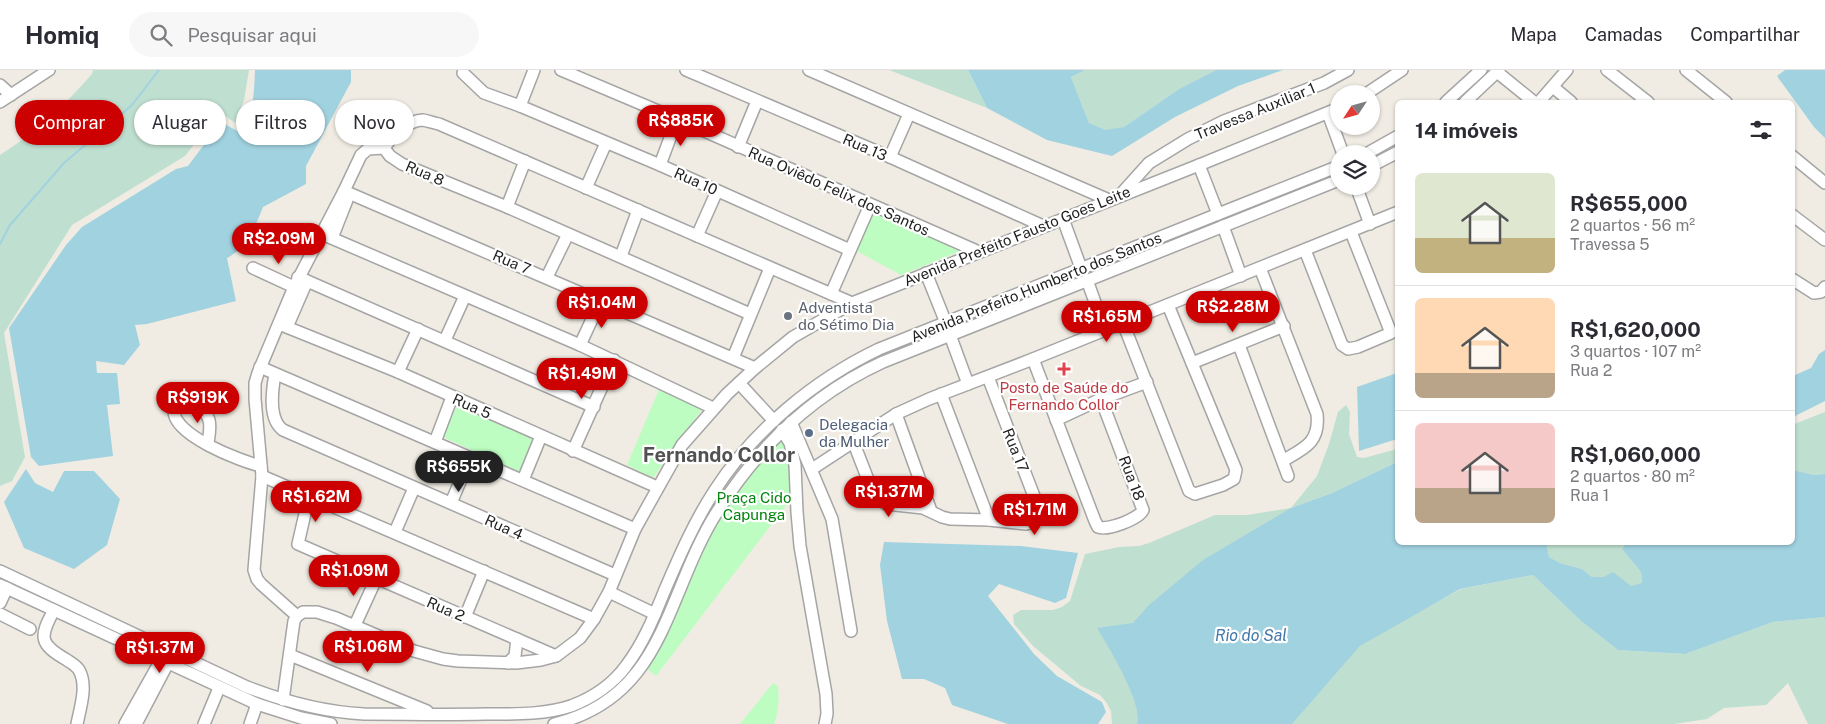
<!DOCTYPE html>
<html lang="pt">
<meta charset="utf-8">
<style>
:root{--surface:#fff;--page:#f7f7f7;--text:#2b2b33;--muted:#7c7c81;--line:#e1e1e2;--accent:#c00}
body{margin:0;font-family:"Public Sans",sans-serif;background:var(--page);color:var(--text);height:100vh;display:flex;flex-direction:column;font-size:19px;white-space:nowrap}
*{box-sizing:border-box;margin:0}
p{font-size:16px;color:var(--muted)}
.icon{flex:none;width:28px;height:28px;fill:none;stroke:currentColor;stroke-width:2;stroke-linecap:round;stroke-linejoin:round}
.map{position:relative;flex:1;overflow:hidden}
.drawer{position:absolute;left:1395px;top:30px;width:400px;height:445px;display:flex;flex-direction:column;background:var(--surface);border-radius:8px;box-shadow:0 1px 4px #0004}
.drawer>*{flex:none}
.hud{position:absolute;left:15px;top:30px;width:475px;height:45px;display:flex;gap:10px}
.needle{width:32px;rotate:234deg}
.controls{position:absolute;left:1330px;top:15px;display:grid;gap:10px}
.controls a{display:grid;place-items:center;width:50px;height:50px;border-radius:50%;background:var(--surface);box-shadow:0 1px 4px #0004;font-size:25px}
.price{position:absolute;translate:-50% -42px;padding:0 11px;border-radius:18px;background:var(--accent);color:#fff;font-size:16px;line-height:32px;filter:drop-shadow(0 1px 2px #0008)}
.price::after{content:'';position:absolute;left:50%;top:30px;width:15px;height:11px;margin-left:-8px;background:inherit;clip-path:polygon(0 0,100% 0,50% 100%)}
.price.active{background:#222;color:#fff}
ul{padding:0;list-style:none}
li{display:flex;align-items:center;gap:15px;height:125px;padding:0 20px}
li+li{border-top:1px solid var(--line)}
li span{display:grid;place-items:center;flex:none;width:140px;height:100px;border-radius:8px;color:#555}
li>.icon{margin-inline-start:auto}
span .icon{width:60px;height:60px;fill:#fffc;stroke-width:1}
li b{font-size:21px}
h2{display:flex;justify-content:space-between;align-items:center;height:60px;padding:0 20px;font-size:21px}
.pill{padding:0 18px;border-radius:22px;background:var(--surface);box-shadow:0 1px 4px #0004;font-size:18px;line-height:45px}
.pill.active{background:var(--accent);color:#fff}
header{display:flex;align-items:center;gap:30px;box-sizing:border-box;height:70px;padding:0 25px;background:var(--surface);border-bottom:1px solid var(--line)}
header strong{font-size:24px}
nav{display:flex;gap:28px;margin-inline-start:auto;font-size:18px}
.search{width:350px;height:45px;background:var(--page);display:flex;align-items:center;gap:12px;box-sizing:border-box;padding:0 18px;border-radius:28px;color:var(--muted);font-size:19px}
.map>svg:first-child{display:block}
</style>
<header>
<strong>Homiq</strong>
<div class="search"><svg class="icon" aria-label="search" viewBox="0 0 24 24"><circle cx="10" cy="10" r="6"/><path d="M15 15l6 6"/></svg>Pesquisar aqui</div>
<nav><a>Mapa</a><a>Camadas</a><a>Compartilhar</a></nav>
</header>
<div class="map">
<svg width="1825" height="654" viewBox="0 0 1825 654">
<rect width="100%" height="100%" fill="#f0ece3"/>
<g fill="#bfdfd0">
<path d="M93 0H249L244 30 235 53 213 37 207 43 203 63 185 86 72 155 4 263 25 387 12 411 0 416V85C35 63 65 35 92 4Z"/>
<path d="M889 0H968L987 38Z"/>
<path d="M1085 0H1216L1179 19 1124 57 1105 61 1089 53 1071 7Z"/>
<path d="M1346 335 1350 342 1349 364 1357 387 1364 388 1397 379V392L1332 423 1291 438 1317 625 1360 576 1396 554 1461 519 1533 505 1581 551 1618 580 1685 584 1773 552 1825 547V654H1808L1788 613 1766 635 1724 638 1707 649 1674 654H1112L1111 641 1106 632 1100 625 1081 616 1033 576 1014 554 1013 545 1021 540H1053L1062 537 1070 531 1085 484 1119 477 1139 476 1149 473 1215 445H1247L1291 438 1317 406 1329 374 1338 342Z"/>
<path d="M1825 342V404L1814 405 1793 400 1792 355Z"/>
<path d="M1549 472 1626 473 1622 479 1641 502 1642 514 1631 517 1604 507H1592L1582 499 1560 493 1549 487 1547 475Z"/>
</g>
<g fill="#bdfdc2">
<path d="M872 139 963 180 901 205 855 180Z"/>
<path d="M660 317 702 339 653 408 627 395Z"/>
<path d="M458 333 536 369 520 402 443 367Z"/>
<path d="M791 363 794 425 656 606 646 598 701 481 735 419 783 367Z"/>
<path d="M773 613 778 616C779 629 779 641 774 654H740Z"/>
</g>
<g fill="#a1d2e0">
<path d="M255 0H351V12L306 96V114L263 137C256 156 245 179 227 188L236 231 147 254 135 255 140 275 124 295 96 291 97 303H117L120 334 107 335 113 386 39 396 31 387 9 258 66 175 82 157 176 99 188 96 221 52 239 62C254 44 254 23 255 0Z"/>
<path d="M968 0H1085L1071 7 1089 53 1105 60 1124 57 1179 19 1216 0H1283L1238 16 1175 47 1112 86 1047 70 987 38Z"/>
<path d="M1785 0H1825V68L1814 57 1777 6Z"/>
<path d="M1825 280V331L1793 347V306L1811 298 1819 284Z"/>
<path d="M1397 303V369L1359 381 1357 317Z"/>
<path d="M1397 392 1398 472 1549 473 1547 475 1549 487 1560 493 1582 499 1592 507H1604L1613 502 1631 516 1642 513 1641 502 1622 479 1626 473 1792 472 1793 400 1814 405 1825 404V547L1773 552 1685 584 1618 580 1581 551 1533 505 1460 519 1360 576 1292 654H1137C1144 635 1108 576 1097 558L1133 553 1149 535 1203 490 1291 438 1332 423Z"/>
<path d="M26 399 35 413 53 422 64 401H94L120 429 107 475 74 499 24 478 4 432Z"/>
<path d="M884 472 1021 476 1078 483 1066 528 1055 533 999 514 988 526 1034 584 1057 606 1102 632 1106 642 1098 654H1008L952 635 945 618 924 609H902L887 551 880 495Z"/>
</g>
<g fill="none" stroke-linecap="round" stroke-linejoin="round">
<path stroke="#a1d2e0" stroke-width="2" d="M0 174 10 155 64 93 132 35 159 0"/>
<g stroke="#a5a5a5" stroke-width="14">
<g id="minor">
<path d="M561 0 677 49 979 182"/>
<path d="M686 0 890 87 1043 156"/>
<path d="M809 0 1109 130"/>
<path d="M1607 0 1648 32"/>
<path d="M1686 0 1726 32"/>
<path d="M1497 2 1534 32"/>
<path d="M463 3 484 23 520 36 660 95 850 180"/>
<path d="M0 15 11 25"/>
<path d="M1553 17 1571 32"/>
<path d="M1366 24 1402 0"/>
<path d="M0 32 49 0"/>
<path d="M1446 32 1481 0"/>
<path d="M1465 32 1499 0"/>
<path d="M1539 32 1567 0"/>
<path d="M520 36 534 0"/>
<path d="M1328 43 1343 84"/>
<path d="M738 77 757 31"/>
<path d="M384 78C392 66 408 50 423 50 428 51 434 53 439 54L852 233"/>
<path d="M384 78 390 86 402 94 507 137 750 244"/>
<path d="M1366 84 1398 66"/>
<path d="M1792 86 1825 113"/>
<path d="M890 87 909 44"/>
<path d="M660 95 677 49"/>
<path d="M1199 95 1218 144"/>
<path d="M1371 96 1398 82"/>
<path d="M1356 116 1370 154"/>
<path d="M586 118 606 73"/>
<path d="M344 121 755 298"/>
<path d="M1122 123 1149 93 1188 69 1224 51 1324 13 1348 0"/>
<path d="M507 137 525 91"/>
<path d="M1792 145 1825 170"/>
<path d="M1063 149 1081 198"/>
<path d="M1223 156 1241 206"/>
<path d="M322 164 580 275 713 338"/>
<path d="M697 166 717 121"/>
<path d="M332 168 347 130"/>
<path d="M1305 180 1342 275 1348 279 1358 277 1391 263 1351 162"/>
<path d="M621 186 638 140"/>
<path d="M253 198 294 217"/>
<path d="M1260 198 1317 344C1320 372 1305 378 1284 390"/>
<path d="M926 203 946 253"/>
<path d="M298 207 594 337"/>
<path d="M547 207 568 164"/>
<path d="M1792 209 1814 223 1821 222 1825 217"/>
<path d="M1087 210 1105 260"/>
<path d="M831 224 870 135"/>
<path d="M1123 253 1189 421 1195 424 1223 415 1234 409 1236 400 1168 235"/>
<path d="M279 254 398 302 657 417"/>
<path d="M287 257 307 211"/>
<path d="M950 265 968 314"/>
<path d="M445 270 465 226"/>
<path d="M580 275 600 232"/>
<path d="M1239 275 1288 406"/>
<path d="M733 288 770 198"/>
<path d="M1033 289 1095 451 1098 457C1107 461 1139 449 1143 440L1101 329"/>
<path d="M1192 293 1284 256"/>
<path d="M260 297 635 459"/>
<path d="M398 302 418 259"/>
<path d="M275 304C272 321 268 349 283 360L615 505"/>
<path d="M739 313 774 351"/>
<path d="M941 324 989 450"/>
<path d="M896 344 931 441"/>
<path d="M1056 350 1101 329 1147 312"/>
<path d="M791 352 832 449 851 561"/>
<path d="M782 360 790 373 795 395 797 442 800 476 826 624 827 644 825 654"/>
<path d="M853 371 872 420 877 427 886 434 923 438 942 447 950 449 989 450 1026 454 1033 452 1039 447V439L988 307"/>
<path d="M435 372 452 327"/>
<path d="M208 373C209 366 211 357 209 350 205 337 183 328 174 340 172 365 240 391 261 396"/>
<path d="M573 381 614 290"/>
<path d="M812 399 896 344 929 329 1033 289 1398 142"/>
<path d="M262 406 594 549"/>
<path d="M523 410 541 366"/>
<path d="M309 426 298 474 556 586"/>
<path d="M451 433 470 388"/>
<path d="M395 462 414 418"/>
<path d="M0 501 247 617C286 632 323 642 364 644 404 644 445 645 485 644 514 644 544 645 571 636 592 628 613 614 626 596 643 574 654 547 664 522 679 487 694 452 715 420 754 360 814 310 879 279L1339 96"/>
<path d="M0 515 257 634 301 648 331 654"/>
<path d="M609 522 655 544"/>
<path d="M0 533 7 518"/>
<path d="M54 540C39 567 39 574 67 590 71 593 76 595 79 600 88 616 80 638 77 654"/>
<path d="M0 544 30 559"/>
<path d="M297 546 261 514 257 509 254 500 262 406 255 329V313L258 303 294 217 344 121 361 85 368 79 384 78"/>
<path d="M465 547 484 501"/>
<path d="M355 555 376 509"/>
<path d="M290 585 427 641"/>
<path d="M508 593 515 586 517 569"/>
<path d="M283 630 294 551 297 546 303 542H317L336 548 414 581 443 589 458 591 516 593 541 590 556 586 580 568 594 549 609 522 635 459 682 375 727 324 755 298 793 267 852 233 1199 95 1339 38"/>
<path d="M125 654 161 590"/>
<path d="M136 654 168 593"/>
<path d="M204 654 219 618"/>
<path d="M250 654 257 634"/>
<path d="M554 654C666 627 665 524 717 442 758 377 813 324 883 292L1339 110"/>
</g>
</g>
<use href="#minor" stroke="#fff" stroke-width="11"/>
</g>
<circle fill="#6b7280" stroke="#fff" stroke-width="2" cx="788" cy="246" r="5"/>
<path fill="#e0444e" stroke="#fff" stroke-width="2" d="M1061.5 291.5h5v5h5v5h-5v5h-5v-5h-5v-5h5z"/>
<circle fill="#5c6f8a" stroke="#fff" stroke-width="2" cx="809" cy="363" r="5"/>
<g text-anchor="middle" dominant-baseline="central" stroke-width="4.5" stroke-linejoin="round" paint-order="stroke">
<g font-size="15" fill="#1e1e1e" stroke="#fff">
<text transform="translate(1255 41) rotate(-22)">Travessa Auxiliar 1</text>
<text transform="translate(865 77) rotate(23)">Rua 13</text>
<text transform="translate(425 103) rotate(23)">Rua 8</text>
<text transform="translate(696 111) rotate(24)">Rua 10</text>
<text transform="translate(839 121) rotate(24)">Rua Oviêdo Felix dos Santos</text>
<text transform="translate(1017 166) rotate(-22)">Avenida Prefeito Fausto Goes Leite</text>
<text transform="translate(512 192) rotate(23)">Rua 7</text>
<text transform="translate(1036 217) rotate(-22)">Avenida Prefeito Humberto dos Santos</text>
<text transform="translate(472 336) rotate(24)">Rua 5</text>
<text transform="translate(1016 380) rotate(68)">Rua 17</text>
<text transform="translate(1132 408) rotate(69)">Rua 18</text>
<text transform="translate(504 457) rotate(24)">Rua 4</text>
<text transform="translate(446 539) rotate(23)">Rua 2</text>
</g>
<g font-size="15" fill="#5b616d" stroke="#fff" text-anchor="start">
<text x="798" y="237">Adventista<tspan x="798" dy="17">do Sétimo Dia</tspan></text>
</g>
<g font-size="15" fill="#be3a42" stroke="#fff">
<text x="1064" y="317">Posto de Saúde do<tspan x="1064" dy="17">Fernando Collor</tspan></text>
</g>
<g font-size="15" fill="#4e5e75" stroke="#fff" text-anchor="start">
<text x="819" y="354">Delegacia<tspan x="819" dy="17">da Mulher</tspan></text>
</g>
<g font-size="15" fill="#05830f" stroke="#fff">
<text x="754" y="427">Praça Cido<tspan x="754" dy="17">Capunga</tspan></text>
</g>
<g font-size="16" font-style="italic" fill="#4177ab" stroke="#fff">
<text x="1251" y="565">Rio do Sal</text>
</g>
<g font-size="20" font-weight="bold" fill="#515151" stroke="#fff">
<text x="719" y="385">Fernando Collor</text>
</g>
</g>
</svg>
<div class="controls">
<a><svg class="needle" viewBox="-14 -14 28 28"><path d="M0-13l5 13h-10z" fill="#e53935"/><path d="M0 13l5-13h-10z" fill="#7c7c81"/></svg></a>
<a><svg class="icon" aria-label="layers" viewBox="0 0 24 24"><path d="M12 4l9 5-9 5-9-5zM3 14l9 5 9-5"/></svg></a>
</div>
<b class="price" style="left:681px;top:77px">R$885K</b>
<b class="price" style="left:279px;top:195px">R$2.09M</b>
<b class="price" style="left:602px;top:259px">R$1.04M</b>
<b class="price" style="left:1233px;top:263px">R$2.28M</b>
<b class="price" style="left:1107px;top:273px">R$1.65M</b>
<b class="price" style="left:582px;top:330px">R$1.49M</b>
<b class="price" style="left:198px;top:354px">R$919K</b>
<b class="price active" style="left:459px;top:423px">R$655K</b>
<b class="price" style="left:889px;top:448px">R$1.37M</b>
<b class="price" style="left:316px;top:453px">R$1.62M</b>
<b class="price" style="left:1035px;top:466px">R$1.71M</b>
<b class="price" style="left:354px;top:527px">R$1.09M</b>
<b class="price" style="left:368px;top:603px">R$1.06M</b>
<b class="price" style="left:160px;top:604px">R$1.37M</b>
<div class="hud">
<a class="pill active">Comprar</a>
<a class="pill">Alugar</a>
<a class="pill">Filtros</a>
<a class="pill">Novo</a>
</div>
<section class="drawer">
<h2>14 imóveis<svg class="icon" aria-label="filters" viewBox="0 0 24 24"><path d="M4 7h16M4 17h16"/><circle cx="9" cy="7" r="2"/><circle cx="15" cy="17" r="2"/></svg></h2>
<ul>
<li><span style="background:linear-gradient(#dfe7d0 65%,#c2b280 0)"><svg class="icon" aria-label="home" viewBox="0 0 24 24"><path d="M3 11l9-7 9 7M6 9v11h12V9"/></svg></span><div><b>R$655,000</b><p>2 quartos · 56 m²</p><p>Travessa 5</p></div></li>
<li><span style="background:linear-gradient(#ffd9b3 75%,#b9a48a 0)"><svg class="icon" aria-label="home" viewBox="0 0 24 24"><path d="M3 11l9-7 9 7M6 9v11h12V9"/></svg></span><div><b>R$1,620,000</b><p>3 quartos · 107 m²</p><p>Rua 2</p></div></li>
<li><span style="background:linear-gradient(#f6c9c9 65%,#b9a48a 0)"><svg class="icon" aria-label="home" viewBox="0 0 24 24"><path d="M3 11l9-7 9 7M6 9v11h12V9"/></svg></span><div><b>R$1,060,000</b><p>2 quartos · 80 m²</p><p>Rua 1</p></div></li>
</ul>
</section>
</div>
